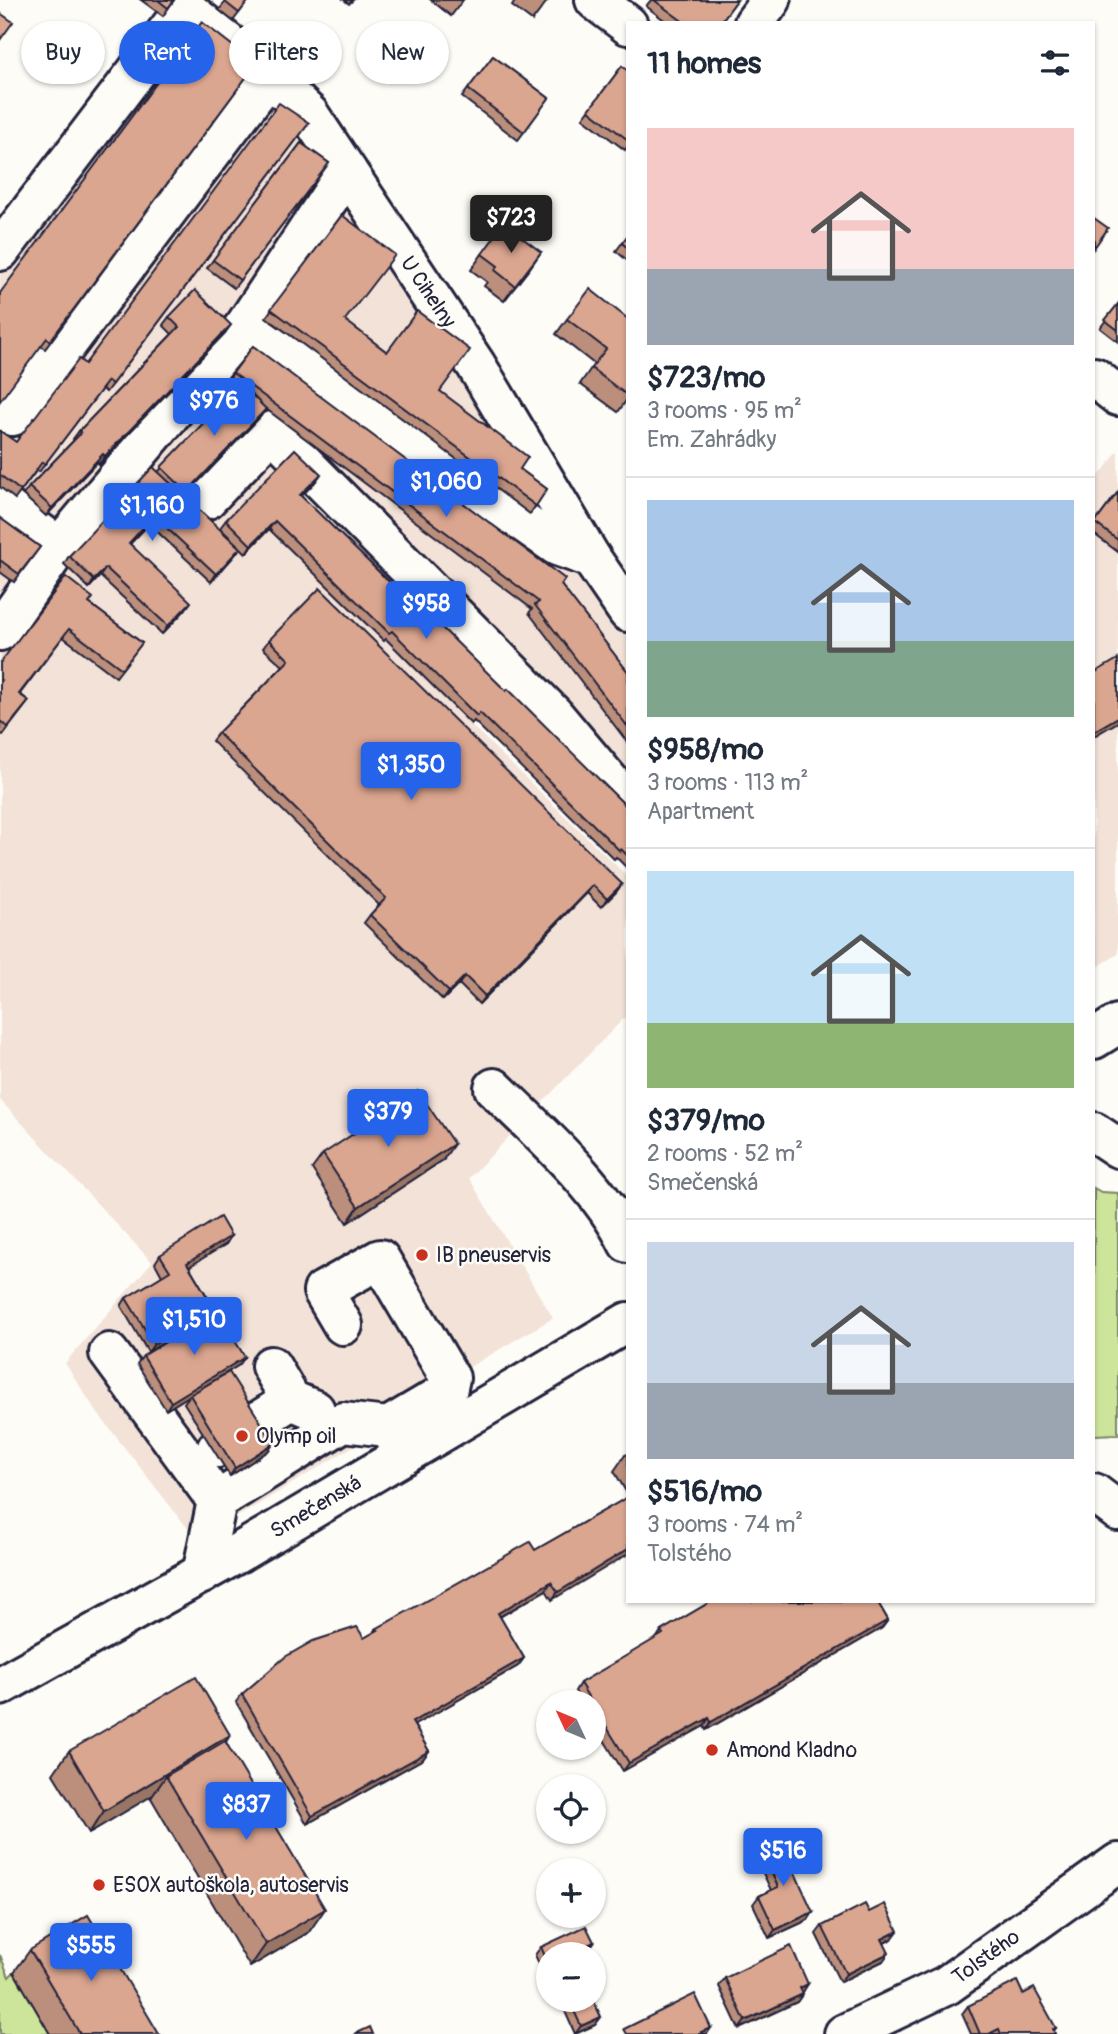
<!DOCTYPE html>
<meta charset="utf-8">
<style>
:root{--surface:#fff;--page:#f6f6f7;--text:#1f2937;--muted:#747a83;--line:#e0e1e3;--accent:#2563eb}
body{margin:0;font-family:Pangolin,sans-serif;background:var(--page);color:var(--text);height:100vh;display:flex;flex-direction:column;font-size:26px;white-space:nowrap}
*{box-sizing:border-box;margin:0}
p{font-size:23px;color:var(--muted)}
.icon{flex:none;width:38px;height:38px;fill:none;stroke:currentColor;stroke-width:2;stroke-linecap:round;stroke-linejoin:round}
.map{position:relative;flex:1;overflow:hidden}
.details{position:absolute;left:626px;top:21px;width:469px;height:1582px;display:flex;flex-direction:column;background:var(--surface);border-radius:0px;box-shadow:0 2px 5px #0004}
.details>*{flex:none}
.guide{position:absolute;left:21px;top:21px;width:500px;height:63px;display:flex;gap:14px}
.needle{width:46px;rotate:314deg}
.tools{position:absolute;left:536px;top:1690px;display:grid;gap:14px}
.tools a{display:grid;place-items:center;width:70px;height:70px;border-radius:50%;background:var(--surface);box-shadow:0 2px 5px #0004;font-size:35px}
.price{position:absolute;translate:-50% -60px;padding:0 16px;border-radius:7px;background:var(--accent);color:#fff;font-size:23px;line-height:46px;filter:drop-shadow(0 2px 4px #0008)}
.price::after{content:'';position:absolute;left:50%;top:42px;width:21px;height:16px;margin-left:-10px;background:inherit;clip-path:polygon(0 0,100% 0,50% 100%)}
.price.on{background:#222;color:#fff}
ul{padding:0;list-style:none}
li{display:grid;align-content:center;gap:14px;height:371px;padding:0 21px}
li+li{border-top:2px solid var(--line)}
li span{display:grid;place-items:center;height:217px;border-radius:0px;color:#555}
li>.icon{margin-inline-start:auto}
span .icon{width:126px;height:126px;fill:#fffc;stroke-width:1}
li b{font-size:30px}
h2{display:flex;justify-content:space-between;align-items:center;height:84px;padding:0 21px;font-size:30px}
.chip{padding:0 24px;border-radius:32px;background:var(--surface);box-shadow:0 2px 5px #0004;font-size:24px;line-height:63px}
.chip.on{background:var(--accent);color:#fff}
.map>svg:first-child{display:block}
</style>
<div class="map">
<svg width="1118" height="2034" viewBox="0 0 1118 2034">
<rect width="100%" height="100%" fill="#fdfcf7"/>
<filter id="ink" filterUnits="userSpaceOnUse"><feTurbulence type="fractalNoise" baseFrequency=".0143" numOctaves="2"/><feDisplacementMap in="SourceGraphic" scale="14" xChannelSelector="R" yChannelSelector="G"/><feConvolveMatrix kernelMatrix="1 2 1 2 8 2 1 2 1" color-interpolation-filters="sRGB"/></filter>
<g filter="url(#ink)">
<g fill="#f3e2d8">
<path d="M205 0 233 21 628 635V869L616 857 614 859 474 722 471 725 628 877V1014L469 1178 553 1318 415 1399 378 1431 249 1510 196 1539 96 1411 65 1363 152 1262 0 1100V229Z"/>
<path d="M1118 451V954L1094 969V483Z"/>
</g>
<g fill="#cde59b" stroke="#78846b" stroke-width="2">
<path d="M1094 1188 1101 1192 1118 1193V1434L1094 1435Z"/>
<path d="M0 1955 9 1977 14 1972 50 2034H0Z"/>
</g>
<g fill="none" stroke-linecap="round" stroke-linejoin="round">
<g stroke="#22223b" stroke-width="44">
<g id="minor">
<path d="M595 0 628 25"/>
<path d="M754 23 771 0"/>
<path d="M0 251 185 8 269 76 309 114 476 365 591 558 628 612"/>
<path d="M244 327 557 546 591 558"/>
<path d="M1094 377 1118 396"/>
<path d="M13 416 269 76"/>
<path d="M207 499 272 431 554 715 628 803"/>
<path d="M0 503 59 547"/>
<path d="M0 631 59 547 244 327 347 171"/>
<path d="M1094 1039 1118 1024"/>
<path d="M494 1088C540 1133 600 1186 628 1243"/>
<path d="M1094 1132 1118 1148"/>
<path d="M343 1325 323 1291 380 1259 450 1378 447 1392 388 1427 404 1455"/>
<path d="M109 1353 217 1501"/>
<path d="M271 1366 291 1400 315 1410"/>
<path d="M217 1448 291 1400"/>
<path d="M1094 1493 1118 1511"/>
<path d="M202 1574 217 1501 343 1422 388 1427"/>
<path d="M0 1686 233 1556 628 1322"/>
<path d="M844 2034 947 1985 1118 1863"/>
</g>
</g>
<use href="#minor" stroke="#fdfcf7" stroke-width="38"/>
</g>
<g fill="#bc8f7c" stroke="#22223b" stroke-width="2">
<path d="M141 0H174L163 16Z"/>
<path d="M227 0H249L233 21 219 10Z"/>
<path d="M344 0H353L349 4Z"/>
<path d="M431 0H463L451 16Z"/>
<path d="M516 0H548L532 21 512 6Z"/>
<path d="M651 0H737L720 23H668L646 6Z"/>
<path d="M493 56 549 98 518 140 462 97Z"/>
<path d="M256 64 45 349 41 346 0 293Z"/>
<path d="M622 66 628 71V146L625 150 583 118Z"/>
<path d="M309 123 106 392 102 389 39 472 37 470 15 499 0 487V431L16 442 85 364Z"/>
<path d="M301 143 329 163 234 288 207 268Z"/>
<path d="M342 215 345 321 440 391 520 469 547 489 530 514 266 317Z"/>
<path d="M628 235V261L616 251Z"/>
<path d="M541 252 504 301 484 286 487 282 471 270 482 254Z"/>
<path d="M1118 304V342L1100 328Z"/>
<path d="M169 317 225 333 99 464 97 462 46 516 23 495 29 487 74 440 73 439 79 431 172 334 163 325Z"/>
<path d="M567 319H628V398L618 412 580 384 594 364 556 334Z"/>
<path d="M253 346 561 585 628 672V743L529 613 532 609 266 409 260 417 184 496 240 548 234 556 211 582 149 524 130 544 185 610 162 634 100 576 89 588 64 564 69 556 158 472 237 388 227 381Z"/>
<path d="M321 474 315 482 301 496 415 607 506 691 628 808V869L616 857 614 859 474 721 471 724 386 639 384 641 269 529 246 553 220 528 226 520Z"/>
<path d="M1118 492V552L1094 534V524Z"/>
<path d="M0 518 40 547 14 582 0 572Z"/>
<path d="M89 603 142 643 116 677 63 637 20 694 29 701 3 735 0 733V663Z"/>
<path d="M269 640 622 884 616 892 601 907 587 893 479 1004 459 984 443 1000 364 923 370 915 379 905 212 741 218 733 283 666 263 648Z"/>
<path d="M323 1154 443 1160 347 1223 312 1169Z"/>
<path d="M231 1236 226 1244 189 1266 214 1308 148 1352 121 1306 126 1298 162 1276 155 1263 160 1255Z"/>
<path d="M143 1356 245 1357 239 1365 166 1410 137 1364Z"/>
<path d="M190 1395 274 1443 268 1451 230 1476 184 1403Z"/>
<path d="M628 1454V1495L614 1471 625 1455Z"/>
<path d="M628 1497 552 1600 546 1590 500 1617 524 1658 518 1666 414 1725 429 1751 423 1759 307 1824 236 1702 242 1694 364 1638 373 1633 376 1629 535 1550Z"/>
<path d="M710 1601H877L888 1620 882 1628 706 1730 704 1726 623 1771 593 1722V1703H582L575 1691 580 1683 656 1639 661 1631 710 1602Z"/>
<path d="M230 1735 226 1742 309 1932 250 1967 151 1798 153 1795 89 1833 53 1774 69 1751Z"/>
<path d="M759 1844 813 1912 808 1920 769 1938 753 1904 759 1896 771 1890 753 1852Z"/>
<path d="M869 1912 892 1939 884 1943 883 1961 840 1982 816 1934 822 1926Z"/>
<path d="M594 1942 588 1950 578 1955H548V1969L542 1971 535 1955 541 1947Z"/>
<path d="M30 1950 159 2034H50L14 1972Z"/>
<path d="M725 1978 803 1992 797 2002 739 2029 719 1986Z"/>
<path d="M560 2000H593L601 2017 595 2025 575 2034Z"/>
<path d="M968 2006 1056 2028 1054 2031 1055 2034H971L962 2014Z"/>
</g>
<g fill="#997465" stroke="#22223b" stroke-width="2">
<path d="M541 252 530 268 504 301 515 286Z"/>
<path d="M231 325 225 333 99 464 105 456Z"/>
<path d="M266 409 260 417 181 500 187 492Z"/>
<path d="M103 454 97 462 46 516 52 508Z"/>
<path d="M321 474 315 482 295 503 300 495Z"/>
<path d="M154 516 149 524 123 551 129 543Z"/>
<path d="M275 521 269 529 246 553 251 545Z"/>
<path d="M240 548 234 556 211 582 216 574Z"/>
<path d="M106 568 100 576 89 588 94 580Z"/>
<path d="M191 602 185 610 162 634 168 626Z"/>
<path d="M1118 717V722L1094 736V731Z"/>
<path d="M622 884 616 892 601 907 607 899Z"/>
<path d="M593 885 587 893 479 1004 485 996Z"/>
<path d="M465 976 459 984 443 1000 449 992Z"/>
<path d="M454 1144 443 1160 347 1223 358 1207Z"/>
<path d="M231 1236 226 1244 182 1271 187 1263Z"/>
<path d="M214 1308 209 1316 148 1352 154 1344Z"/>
<path d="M245 1357 239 1365 166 1410 171 1402Z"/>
<path d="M274 1443 268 1451 230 1476 235 1468Z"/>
<path d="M628 1549V1554L552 1600 558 1592Z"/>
<path d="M551 1582 546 1590 492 1621 498 1613Z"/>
<path d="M888 1620 882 1628 706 1730 711 1722Z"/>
<path d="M524 1658 518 1666 406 1730 412 1722Z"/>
<path d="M709 1718 704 1726 623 1771 629 1763Z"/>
<path d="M230 1735 214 1758 166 1776 153 1795 89 1833 104 1811Z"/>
<path d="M429 1751 423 1759 307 1824 312 1816Z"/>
<path d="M325 1909 309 1932 250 1967 266 1944Z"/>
<path d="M813 1912 808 1920 769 1938 775 1930Z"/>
<path d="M898 1931 892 1939 876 1947 882 1939Z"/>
<path d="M594 1942 588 1950 578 1955H566Z"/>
<path d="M889 1953 883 1961 840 1982 846 1974Z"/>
<path d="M808 1984 803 1992 794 1996 800 1988Z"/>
<path d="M803 1994 797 2002 739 2029 745 2021Z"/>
<path d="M601 2017 595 2025 575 2034 581 2026Z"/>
<path d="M711 2028 707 2034H700L701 2032Z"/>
</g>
<g fill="#dba690" stroke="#22223b" stroke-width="2">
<path d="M158 0H174L168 8Z"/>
<path d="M227 0H249L239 13 225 2Z"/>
<path d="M654 0H737L720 23H685Z"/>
<path d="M0 13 13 22 0 40Z"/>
<path d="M202 22 256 64 50 341 47 338 0 401V293Z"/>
<path d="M493 56 549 98 524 132 468 89Z"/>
<path d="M622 66 628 71V140L589 110Z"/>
<path d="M279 103 309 123 112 384 108 381 45 464 42 462 21 491 0 475V431L16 442 79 359 85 364Z"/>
<path d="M301 143 329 163 240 280 213 260Z"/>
<path d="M342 215 395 255 345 320 387 352 417 311 470 350 440 391 528 457 520 469 547 489 536 506 271 309Z"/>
<path d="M1094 218 1108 228 1094 248Z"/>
<path d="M504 224 541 252 515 286 495 270 498 266 482 254Z"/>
<path d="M628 235V248L622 243Z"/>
<path d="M590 289 628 319V396L591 368 606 349 567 319Z"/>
<path d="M195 290 231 325 105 456 103 454 52 508 29 487 81 433 79 431 179 327 169 317Z"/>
<path d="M1118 304V330L1105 320Z"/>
<path d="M253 346 565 579 561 585 628 672V727L535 605 539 602 233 373Z"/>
<path d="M241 384 266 409 187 492 161 467Z"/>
<path d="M295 449 321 474 300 495 415 607 418 604 506 691 508 689 628 808V856L621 849 620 851 480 713 477 716 392 631 389 633 275 521 251 545 226 520Z"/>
<path d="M153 467 240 548 216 574 154 516 129 543 191 602 168 626 106 568 94 580 69 556Z"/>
<path d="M1118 492V540L1095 523Z"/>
<path d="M0 518 40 547 19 574 0 560Z"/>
<path d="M66 577 93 598 89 603 142 643 122 669 69 629 19 694 29 701 8 727 0 721V681L1 680 0 679V663Z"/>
<path d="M320 588 622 884 607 899 593 885 485 996 465 976 449 992 370 915 386 898 218 733 289 660 269 640Z"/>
<path d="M1118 659V717L1094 731V673Z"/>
<path d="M418 1091 454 1144 358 1207 323 1154Z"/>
<path d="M220 1217 231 1236 187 1263 214 1308 154 1344 126 1298 170 1271 160 1255Z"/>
<path d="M216 1311 245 1357 171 1402 143 1356Z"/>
<path d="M229 1372 274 1443 235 1468 190 1395Z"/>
<path d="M628 1497V1549L558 1592 551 1582 498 1613 524 1658 412 1722 429 1751 312 1816 242 1694 285 1657 313 1641 357 1627 364 1638 378 1630 376 1629 530 1542 535 1550Z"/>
<path d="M712 1601H877L888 1620 711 1722 709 1718 629 1763 593 1705V1703H592L580 1683 663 1634 661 1631Z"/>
<path d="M196 1677 230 1735 104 1811 69 1751Z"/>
<path d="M225 1741 325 1909 266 1944 166 1776Z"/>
<path d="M778 1836 813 1912 775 1930 759 1896 778 1887 759 1844Z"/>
<path d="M865 1904 869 1912 885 1904 898 1931 882 1939 889 1953 846 1974 822 1926Z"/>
<path d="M88 1915 159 2034H80L30 1950Z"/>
<path d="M586 1926 594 1942 566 1955H548V1963L541 1947Z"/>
<path d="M791 1946 808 1984 800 1988 803 1994 745 2021 725 1978Z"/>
<path d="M1017 1981 1023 1994 1034 1988 1056 2028 1053 2029 1055 2034H1001L999 2029 989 2034H980L968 2006Z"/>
<path d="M695 1994 711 2028 701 2032 702 2034H627L624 2029Z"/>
<path d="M569 2000H593L601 2017 581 2026Z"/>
<path d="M370 2027 373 2034H355Z"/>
</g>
</g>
<g fill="#c8321e" stroke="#fdfcf7" stroke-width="2.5">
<circle cx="422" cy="1255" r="7"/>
<circle cx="242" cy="1436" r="7"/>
<circle cx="712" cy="1750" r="7"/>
<circle cx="99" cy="1885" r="7"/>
</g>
<g text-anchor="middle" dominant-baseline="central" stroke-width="5" stroke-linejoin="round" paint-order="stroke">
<g font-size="21" fill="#22223b" stroke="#fdfcf7">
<text transform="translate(428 292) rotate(56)">U Cihelny</text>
<text transform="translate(316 1507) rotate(-31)">Smečenská</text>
<text transform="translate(986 1957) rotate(-36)">Tolstého</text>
</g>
<g font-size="21" fill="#22223b" stroke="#fdfcf7" text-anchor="start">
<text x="436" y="1255">IB pneuservis</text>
<text x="256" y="1436">Olymp oil</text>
<text x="726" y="1750">Amond Kladno</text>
<text x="113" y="1885">ESOX autoškola, autoservis</text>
</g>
</g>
</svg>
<div class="tools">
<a><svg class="needle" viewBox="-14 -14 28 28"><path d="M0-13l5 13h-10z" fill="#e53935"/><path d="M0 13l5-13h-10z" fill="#747a83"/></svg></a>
<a><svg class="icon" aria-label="locate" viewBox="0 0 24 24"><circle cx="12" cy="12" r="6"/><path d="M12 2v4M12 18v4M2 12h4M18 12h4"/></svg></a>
<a>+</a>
<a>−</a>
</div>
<b class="price on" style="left:511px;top:255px">$723</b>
<b class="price" style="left:214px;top:438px">$976</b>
<b class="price" style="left:446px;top:519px">$1,060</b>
<b class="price" style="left:152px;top:543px">$1,160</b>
<b class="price" style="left:426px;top:641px">$958</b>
<b class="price" style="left:411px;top:802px">$1,350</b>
<b class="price" style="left:388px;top:1149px">$379</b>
<b class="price" style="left:194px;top:1357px">$1,510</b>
<b class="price" style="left:246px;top:1842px">$837</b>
<b class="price" style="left:783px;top:1888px">$516</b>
<b class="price" style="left:91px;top:1983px">$555</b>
<div class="guide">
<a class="chip">Buy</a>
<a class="chip on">Rent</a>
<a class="chip">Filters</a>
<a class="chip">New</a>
</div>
<section class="details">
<h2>11 homes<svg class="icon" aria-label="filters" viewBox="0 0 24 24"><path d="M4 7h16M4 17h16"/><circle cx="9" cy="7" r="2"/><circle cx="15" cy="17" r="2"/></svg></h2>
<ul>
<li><span style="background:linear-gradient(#f6c9c9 65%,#9aa5b1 0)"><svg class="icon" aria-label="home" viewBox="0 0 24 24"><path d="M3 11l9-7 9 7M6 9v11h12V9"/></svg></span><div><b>$723/mo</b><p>3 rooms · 95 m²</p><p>Em. Zahrádky</p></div></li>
<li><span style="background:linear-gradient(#a9c7e8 65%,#7fa58c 0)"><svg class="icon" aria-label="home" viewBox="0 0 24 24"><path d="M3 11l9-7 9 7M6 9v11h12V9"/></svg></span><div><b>$958/mo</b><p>3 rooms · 113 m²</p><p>Apartment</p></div></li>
<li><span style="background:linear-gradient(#bfe0f5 70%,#8fb573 0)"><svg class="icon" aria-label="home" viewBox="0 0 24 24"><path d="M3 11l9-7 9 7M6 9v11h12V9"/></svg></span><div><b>$379/mo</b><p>2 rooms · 52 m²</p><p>Smečenská</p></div></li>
<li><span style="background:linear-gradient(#c9d6e8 65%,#9aa5b1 0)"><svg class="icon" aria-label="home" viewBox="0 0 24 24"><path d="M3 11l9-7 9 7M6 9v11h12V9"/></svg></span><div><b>$516/mo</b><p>3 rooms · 74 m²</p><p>Tolstého</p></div></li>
</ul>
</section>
</div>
